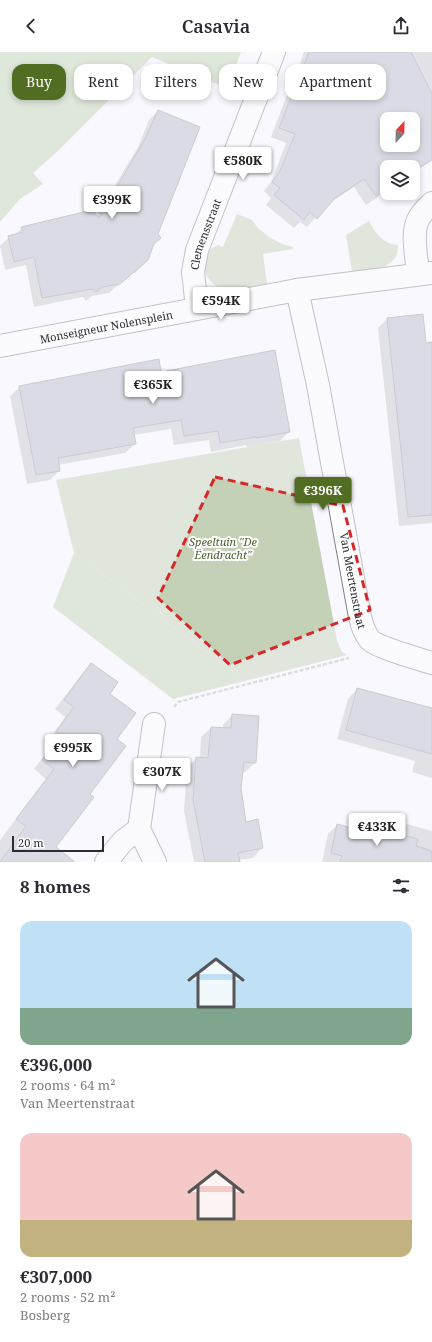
<!DOCTYPE html>
<meta charset="utf-8">
<style>
:root{--surface:#fff;--page:#f2f2f3;--text:#2b2b33;--muted:#7c7c81;--accent:#506d22}
body{margin:0;font-family:"Noto Serif",serif;background:var(--page);color:var(--text);height:100vh;display:flex;flex-direction:column;font-size:15px;white-space:nowrap}
*{box-sizing:border-box;margin:0}
p{font-size:13px;color:var(--muted)}
.icon{flex:none;width:22px;height:22px;fill:none;stroke:currentColor;stroke-width:2;stroke-linecap:round;stroke-linejoin:round}
.map{position:relative;height:810px;overflow:hidden}
.drawer{display:flex;flex-direction:column;background:var(--surface);flex:1}
.drawer>*{flex:none}
.banner{position:absolute;left:12px;top:12px;width:408px;height:36px;display:flex;gap:8px}
.needle{width:26px;rotate:22deg}
.tools{position:absolute;left:380px;top:60px;display:grid;gap:8px}
.tools a{display:grid;place-items:center;width:40px;height:40px;border-radius:8px;background:var(--surface);box-shadow:0 2px 6px #0003;font-size:20px}
.scale{position:absolute;left:12px;bottom:10px;width:92px;box-sizing:border-box;padding-left:4px;border:2px solid #2c2c31;border-top:0;font-size:11px;line-height:14px;white-space:nowrap;color:#2c2c31;-webkit-text-stroke:3px #fff;paint-order:stroke}
.price{position:absolute;translate:-50% -34px;padding:0 9px;border-radius:4px;background:#fff;color:#222;font-size:13px;line-height:26px;filter:drop-shadow(0 1px 2px #0008)}
.price::after{content:'';position:absolute;left:50%;top:24px;width:12px;height:9px;margin-left:-6px;background:inherit;clip-path:polygon(0 0,100% 0,50% 100%)}
.price.active{background:var(--accent);color:#fff}
ul{padding:0;list-style:none}
li{display:grid;align-content:center;gap:8px;height:212px;padding:0 20px}
li span{display:grid;place-items:center;height:124px;border-radius:12px;color:#555}
li>.icon{margin-inline-start:auto}
span .icon{width:72px;height:72px;fill:#fffc;stroke-width:1}
li b{font-size:17px}
h2{display:flex;justify-content:space-between;align-items:center;height:48px;padding:0 20px;font-size:17px}
.pill{padding:0 14px;border-radius:12px;background:var(--surface);box-shadow:0 2px 6px #0003;font-size:14px;line-height:36px}
.pill.active{background:var(--accent);color:#fff}
header{display:flex;justify-content:space-between;align-items:center;height:52px;padding:0 20px;background:var(--surface);font-size:18px;font-weight:600}
.map>svg:first-child{display:block}
</style>
<header><svg class="icon" aria-label="back" viewBox="0 0 24 24"><path d="M15 5l-7 7 7 7"/></svg>Casavia<svg class="icon" aria-label="share" viewBox="0 0 24 24"><path d="M12 15V3M7 8l5-5 5 5M5 13v7h14v-7"/></svg></header>
<div class="map">
<svg width="432" height="810" viewBox="0 0 432 810">
<rect width="100%" height="100%" fill="#f8f8fe"/>
<g fill="#c5d1b7">
<path d="M237 162 252 168 258 176 269 185 282 192 293 195V197L263 202 267 232C249 235 225 245 210 229 208 225 205 222 205 218 204 212 205 205 206 199L218 193 223 195Z"/>
<path d="M369 169C376 182 383 192 398 193 399 218 370 218 352 220L346 183Z"/>
<path d="M299 386 337 588 342 600 347 603 245 629 74 501 56 428Z"/>
</g>
<g fill="#c0d0af">
<path d="M0 0H241L227 36 152 5 58 99 33 121 43 132 20 147 0 170Z"/>
<path d="M74 501 245 629 173 647 53 555Z"/>
</g>
<g fill="#0003" fill-rule="evenodd">
<path d="M304 0H432V101L413 121V115H387V139L366 153 354 135 327 153 307 175 300 170 294 176 266 153 271 146 264 139 271 130 286 91 271 85 289 38 292 35ZM387 67H413V93H387Z"/>
<path d="M158 59 152 194 144 212 135 221H132L109 241 92 244 86 249 83 245 34 255 26 213 5 218 0 194 9 185 14 184 22 176 96 165 138 95 149 68Z"/>
<path d="M422 263 425 292H432V471L399 474 378 276 387 267Z"/>
<path d="M160 321 289 380 280 389 247 395 246 393 211 400 209 388 174 393 171 377 133 383 135 392 125 401 58 413 59 419 50 428 27 432 10 344 20 335Z"/>
<path d="M91 612 108 642 115 687 89 742 54 796 55 810H0V788L46 727 34 717 52 693 48 689 65 665 55 657 82 622Z"/>
<path d="M357 637 432 657V726L412 720 415 709 337 687 348 647Z"/>
<path d="M232 663 255 711 245 720H242L240 736 245 772 262 796 253 806 239 808V810H194L184 759 187 716 197 706 200 707 201 685 211 676H223V673Z"/>
<path d="M407 772 432 779V810H322L328 782 337 773 384 786 390 780 398 782Z"/>
</g>
<g fill="#b7b9c6" stroke="#92939f" fill-rule="evenodd">
<path d="M309 0H411L432 42V108L413 120V115H387V137L376 144 364 127 335 146 317 167 310 160 304 168 274 143 280 136 272 130 280 119 295 82 279 76ZM387 67H413V93H387Z"/>
<path d="M158 58 200 75 158 182 161 186 154 192 148 208 120 232 102 235 96 240 92 237 42 246 34 205 14 210 8 184 23 180 21 175 92 158 99 166 146 85Z"/>
<path d="M423 262 426 291 432 290V463L408 465 387 266Z"/>
<path d="M275 298 290 380 256 386V385L220 391 218 379 184 384 181 368 133 376 136 392 58 406 60 419 36 423 19 334 159 307 161 320Z"/>
<path d="M91 611 118 630 110 642 136 661 117 687 126 694 90 742 94 745 56 795 75 810H0L26 774 16 767 54 717 42 708 61 683 56 680 74 655 64 648Z"/>
<path d="M357 636 432 656V702L346 678Z"/>
<path d="M232 662 259 664 256 711 244 710 241 736 246 770 258 767 263 796 238 801 240 810H205L193 748 196 705 208 706 211 675 231 676Z"/>
<path d="M337 772 388 786 390 779 418 787 416 794 432 799V810H340L342 804 331 801Z"/>
</g>
<g fill="none" stroke-linecap="round" stroke-linejoin="round">
<g stroke="#7f808c" stroke-width="24">
<g id="street">
<path d="M418 222C417 206 411 182 418 168 421 161 427 156 432 151"/>
<path id="s1" d="M297 238 318 333 360 565C362 573 364 581 370 588 379 596 419 607 432 611"/>
<path id="s2" d="M197 256 193 220 197 198 274 0"/>
<path id="s3" d="M0 294 297 238 432 221"/>
<path d="M154 672 139 777 155 810"/>
<path d="M106 810 123 789 139 777"/>
</g>
</g>
<path stroke="#bababf" stroke-width="2.5" stroke-dasharray="4 2" stroke-linecap="butt" d="M174 655 178 650 349 606"/>
<use href="#street" stroke="#fff" stroke-width="22"/>
</g>
<path d="M0 0H432V810H0ZM215 425 343 454 370 558 230 613 158 546Z" fill="#f8f8fe" fill-opacity=".55" fill-rule="evenodd"/>
<path fill="none" stroke="#d62828" stroke-width="3" stroke-dasharray="8 5" stroke-linejoin="round" d="M215 425 343 454 370 558 230 613 158 546Z"/>
<g text-anchor="middle" dominant-baseline="central" stroke-width="4" stroke-linejoin="round" paint-order="stroke">
<g font-size="11" fill="#2c2c31" stroke="#fff">
<text stroke="none"><textPath href="#s2" startOffset="76">Clemensstraat</textPath></text>
<text stroke="none"><textPath href="#s3" startOffset="108">Monseigneur Nolensplein</textPath></text>
<text stroke="none"><textPath href="#s1" startOffset="296">Van Meertenstraat</textPath></text>
</g>
<g font-size="11" font-style="italic" fill="#4b602f" stroke="#fff">
<text x="223" y="489">Speeltuin "De<tspan x="223" dy="13">Ëendracht"</tspan></text>
</g>
</g>
</svg>
<div class="tools">
<a><svg class="needle" viewBox="-14 -14 28 28"><path d="M0-13l5 13h-10z" fill="#e53935"/><path d="M0 13l5-13h-10z" fill="#7c7c81"/></svg></a>
<a><svg class="icon" aria-label="layers" viewBox="0 0 24 24"><path d="M12 4l9 5-9 5-9-5zM3 14l9 5 9-5"/></svg></a>
</div>
<div class="scale">20 m</div>
<b class="price" style="left:243px;top:129px">€580K</b>
<b class="price" style="left:112px;top:168px">€399K</b>
<b class="price" style="left:221px;top:269px">€594K</b>
<b class="price" style="left:153px;top:353px">€365K</b>
<b class="price active" style="left:323px;top:459px">€396K</b>
<b class="price" style="left:73px;top:716px">€995K</b>
<b class="price" style="left:162px;top:740px">€307K</b>
<b class="price" style="left:377px;top:795px">€433K</b>
<div class="banner">
<a class="pill active">Buy</a>
<a class="pill">Rent</a>
<a class="pill">Filters</a>
<a class="pill">New</a>
<a class="pill">Apartment</a>
</div>
</div>
<section class="drawer">
<h2>8 homes<svg class="icon" aria-label="filters" viewBox="0 0 24 24"><path d="M4 7h16M4 17h16"/><circle cx="9" cy="7" r="2"/><circle cx="15" cy="17" r="2"/></svg></h2>
<ul>
<li><span style="background:linear-gradient(#bfe0f5 70%,#7fa58c 0)"><svg class="icon" aria-label="home" viewBox="0 0 24 24"><path d="M3 11l9-7 9 7M6 9v11h12V9"/></svg></span><div><b>€396,000</b><p>2 rooms · 64 m²</p><p>Van Meertenstraat</p></div></li>
<li><span style="background:linear-gradient(#f6c9c9 70%,#c2b280 0)"><svg class="icon" aria-label="home" viewBox="0 0 24 24"><path d="M3 11l9-7 9 7M6 9v11h12V9"/></svg></span><div><b>€307,000</b><p>2 rooms · 52 m²</p><p>Bosberg</p></div></li>
</ul>
</section>
